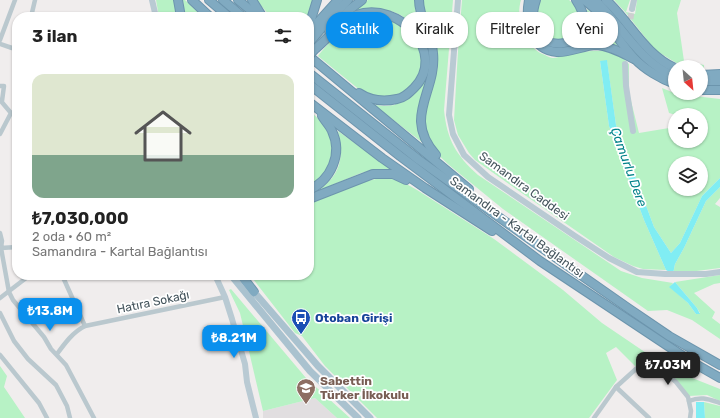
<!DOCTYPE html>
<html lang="tr">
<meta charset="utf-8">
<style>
:root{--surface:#fff;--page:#f6f6f6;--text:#222;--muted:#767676;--accent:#0a90ed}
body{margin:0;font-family:Rubik,sans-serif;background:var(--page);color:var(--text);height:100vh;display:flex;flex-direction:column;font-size:15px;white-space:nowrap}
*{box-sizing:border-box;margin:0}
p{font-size:13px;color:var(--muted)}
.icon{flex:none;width:22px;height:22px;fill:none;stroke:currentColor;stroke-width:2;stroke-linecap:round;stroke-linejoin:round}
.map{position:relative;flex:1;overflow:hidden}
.panel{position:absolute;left:12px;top:12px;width:302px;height:268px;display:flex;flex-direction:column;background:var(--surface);border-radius:16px;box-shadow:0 1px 3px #0004}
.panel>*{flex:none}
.banner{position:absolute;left:326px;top:12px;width:334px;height:36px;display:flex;gap:8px}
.needle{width:26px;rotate:153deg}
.buttons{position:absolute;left:668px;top:60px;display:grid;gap:8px}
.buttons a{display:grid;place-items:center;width:40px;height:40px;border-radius:50%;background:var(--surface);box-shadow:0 1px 3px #0004;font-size:20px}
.price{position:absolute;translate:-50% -34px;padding:0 9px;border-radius:8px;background:var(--accent);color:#fff;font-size:13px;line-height:26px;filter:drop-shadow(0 1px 2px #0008)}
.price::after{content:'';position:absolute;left:50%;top:24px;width:12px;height:9px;margin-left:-6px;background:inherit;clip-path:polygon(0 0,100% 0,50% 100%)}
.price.on{background:#222;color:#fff}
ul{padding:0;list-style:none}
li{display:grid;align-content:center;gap:8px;height:212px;padding:0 20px}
li span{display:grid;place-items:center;height:124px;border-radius:12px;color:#555}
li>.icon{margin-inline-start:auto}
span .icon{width:72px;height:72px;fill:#fffc;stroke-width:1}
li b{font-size:17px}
h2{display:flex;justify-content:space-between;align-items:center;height:48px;padding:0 20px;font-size:17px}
.tag{padding:0 14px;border-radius:16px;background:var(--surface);box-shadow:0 1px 3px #0004;font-size:14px;line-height:36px}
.tag.on{background:var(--accent);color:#fff}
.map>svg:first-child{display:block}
</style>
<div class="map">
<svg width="720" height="418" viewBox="0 0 720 418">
<rect width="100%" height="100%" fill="#f0eded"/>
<path fill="#e1dee0" d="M315 398 337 418H263V411Z"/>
<g fill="#b7f2c5" fill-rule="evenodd">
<path d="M156 0H174L178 10V17H159Z"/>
<path d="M183 0H185L203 17H185Z"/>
<path d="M256 0H314L309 17H271Z"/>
<path d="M368 0H415V9L429 47 430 68 417 115 418 128 423 143 374 105 385 106 395 105V103C404 97 416 93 422 83 427 75 427 66 426 57 425 52 425 46 424 41 421 35 418 31 414 26 398 8 377 6 355 13L354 11Z"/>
<path d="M423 0H453L444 110C447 140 456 155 478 175L621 271 642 278 673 283 670 287 688 303 696 314 700 313 697 308 675 282 720 275V283L714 284 694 293 715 312 712 318 720 324V339L692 320 667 310 648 311 503 209 449 165 433 150 424 122 426 107 438 67 435 43 430 25 425 13Z"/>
<path d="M462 0H521C515 20 524 47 545 55 547 56 551 58 553 58 558 58 564 54 568 54 579 52 602 49 612 52 619 54 624 59 629 64V93L639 133 675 127V141H701V115H676L669 113 662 88 677 94 720 99V178L702 196 680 243 671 253 654 227 616 125 607 61H600L609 126 644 220 666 270 643 269 633 266 614 257 516 189 475 160 469 153 458 135 454 120 458 51ZM675 163H701V189H675Z"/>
<path d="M538 0H569L575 5 580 19C573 47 540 46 537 19 536 13 538 6 538 0Z"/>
<path d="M614 0H630L626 12 635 14 637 0H681L677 13 684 61 704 65V70L701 69V67H683L655 50 626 13Z"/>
<path d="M587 9 598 19 622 48 607 43H586L569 46C586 35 589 29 587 9Z"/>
<path d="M373 15 399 21 417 41 422 60 421 69 417 79 402 94 378 98 361 91 318 56C333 38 347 19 373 15Z"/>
<path d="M309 110C327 125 341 147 327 170 325 172 324 175 322 177 318 181 313 183 309 186Z"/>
<path d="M338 131 392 170 377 169 361 173 318 191C341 174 344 159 338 131Z"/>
<path d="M385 177 403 182 417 190 494 239 563 290 602 323 661 363 677 372 720 389V401L707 395 689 396 659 366H635L616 347 606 353 617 380 589 418H377L325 366 302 336 295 333 250 275H309V203L358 183Z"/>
<path d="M720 187V198L715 204 720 207V268L673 274 675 264 684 248 706 201Z"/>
<path d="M231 289 306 378 350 418H337L315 398 263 411 240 313 229 290Z"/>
<path d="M0 366 7 376 4 387 25 418H0Z"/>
<path d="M704 402 720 406V418H705Z"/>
</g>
<g fill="#80edf3">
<path d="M607 60 616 125 654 227 671 253 680 243 702 196 720 178V187L706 201 684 248 675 264 673 274 666 270 644 220 609 126 600 61Z"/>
<path d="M675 282 697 308 700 314H696L688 303 669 287Z"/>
<path d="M696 402H704L705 418H696Z"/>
</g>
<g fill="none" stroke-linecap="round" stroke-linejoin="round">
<path stroke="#ceced0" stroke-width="6" stroke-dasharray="6 3" stroke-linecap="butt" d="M629 28 632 9"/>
<g stroke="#6c95ad" stroke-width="10">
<g id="highway">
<path d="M178 0 181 17"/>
<path d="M192 0 210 17"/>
<path d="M209 0 229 17"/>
<path d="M223 0 243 17"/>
<path d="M238 0 259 17"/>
<path d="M252 0 262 16"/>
<path d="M419 0C419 19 432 35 433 53 437 93 402 116 436 155"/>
<path d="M529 0C525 22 531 50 557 52 570 53 584 45 597 45 610 46 622 53 634 59"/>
<path d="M536 0C515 64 611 52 576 0"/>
<path d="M584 0C606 15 616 39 634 58 644 69 661 79 675 84"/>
<path d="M595 0C620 23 641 65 675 76"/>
<path d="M606 0C630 22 645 55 675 68"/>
<path d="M309 26 317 0"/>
<path d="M329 31 349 10 362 0"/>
<path d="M309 32 338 0"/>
<path d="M309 43 326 23 348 0"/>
<path d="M314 50C327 39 340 23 356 15 400 0 448 54 414 88 409 93 404 98 397 99 383 102 371 101 359 93"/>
<path d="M309 56 469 189"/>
<path d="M309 73 419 160 535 243 628 308 669 336 720 365"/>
<path d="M701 75 720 74"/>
<path d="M701 81H720"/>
<path d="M309 84 400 156 540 261 692 362 720 378"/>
<path d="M701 90H720"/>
<path d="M309 102 382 158 425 188 492 231"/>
<path d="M309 190C331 180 343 154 332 131 330 126 325 121 322 116"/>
<path d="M309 199 373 174H393L406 180"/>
<path d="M241 275 254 292"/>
</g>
</g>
<g stroke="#bac8ce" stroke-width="4.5">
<path d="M31 16 43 17"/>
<path d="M31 17 35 0"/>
<path d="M0 40 15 0"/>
<path d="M0 44 12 48H17"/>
<path d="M0 86H4L2 101"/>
<path d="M0 100 11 113 17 114"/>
<path d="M0 134 11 113"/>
<path d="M0 233 2 241 1 248 17 247"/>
<path d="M1 248 9 292 13 300 44 337 51 349 66 365 94 418"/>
<path d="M62 275 85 326"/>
<path d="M0 298 30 275"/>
<path d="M0 313 14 341 28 359 56 385 67 406 70 418"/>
<path d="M57 354C65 343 73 332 85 326L225 297"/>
<path d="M0 355 39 403 47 418"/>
<path d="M616 387 649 418"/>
<path d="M689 401C701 396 708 399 720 403"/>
<path d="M594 418 616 387 637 368H659L676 382 688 397 691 411 690 418"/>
</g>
<g stroke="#b9cad3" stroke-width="6">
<path d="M152 0 156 17"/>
<path d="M458 0 449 115 453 134 464 155 488 177 575 236 609 258 637 272 665 274H706L720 272"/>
<path d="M632 9 634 0"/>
<path d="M625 64 626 86 633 131"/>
<path d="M215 275 225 297 232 319 245 364 247 382 256 418"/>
</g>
<g stroke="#aac2cf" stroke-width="7">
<path d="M231 275 310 371 358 418"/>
<path d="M254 292 318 366 370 418"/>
</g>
<use href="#highway" stroke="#80aac1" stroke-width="8"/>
<g stroke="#6c95ad" stroke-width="10" stroke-linecap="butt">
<path id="highway-bridge" d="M309 56 314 50"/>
</g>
<use href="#highway-bridge" stroke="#80aac1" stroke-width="8"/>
</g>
<defs>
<g id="bus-pin" transform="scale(1)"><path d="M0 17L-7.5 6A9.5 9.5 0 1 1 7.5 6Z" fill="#1a4fb4" stroke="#fff"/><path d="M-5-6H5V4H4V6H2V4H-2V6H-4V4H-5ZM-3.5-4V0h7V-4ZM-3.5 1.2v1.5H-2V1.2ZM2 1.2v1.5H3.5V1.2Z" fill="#fff"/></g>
<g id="school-pin" transform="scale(1)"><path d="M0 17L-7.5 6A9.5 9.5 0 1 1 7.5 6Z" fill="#8d6e63" stroke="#fff"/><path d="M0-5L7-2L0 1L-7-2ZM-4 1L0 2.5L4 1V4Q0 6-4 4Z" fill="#fff"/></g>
</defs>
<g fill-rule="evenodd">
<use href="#bus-pin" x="301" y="318"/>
<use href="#school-pin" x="306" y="388"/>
</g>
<g text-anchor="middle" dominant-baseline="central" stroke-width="3.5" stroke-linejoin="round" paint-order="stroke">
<g font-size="12" fill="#44545c" stroke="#fff">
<text transform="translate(524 186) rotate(36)">Samandıra Caddesi</text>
<text transform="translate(517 227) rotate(36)">Samandıra - Kartal Bağlantısı</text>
<text transform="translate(153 302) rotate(-12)">Hatıra Sokağı</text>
</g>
<g font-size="12" font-weight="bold" fill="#164399" stroke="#fff" text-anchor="start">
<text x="315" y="318">Otoban Girişi</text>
</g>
<g font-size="12" font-weight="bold" fill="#785e54" stroke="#fff" text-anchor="start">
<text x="320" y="381">Sabettin<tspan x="320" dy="14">Türker İlkokulu</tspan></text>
</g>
<g font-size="13" font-style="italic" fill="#04838a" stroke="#fff">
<text transform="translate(629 167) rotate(70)">Çamurlu Dere</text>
</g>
</g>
</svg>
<div class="buttons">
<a><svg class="needle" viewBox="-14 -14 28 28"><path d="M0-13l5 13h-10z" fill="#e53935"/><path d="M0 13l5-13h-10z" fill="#767676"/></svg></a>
<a><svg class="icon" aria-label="locate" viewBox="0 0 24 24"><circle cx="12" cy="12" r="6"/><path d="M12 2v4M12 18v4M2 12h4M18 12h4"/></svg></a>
<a><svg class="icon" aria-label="layers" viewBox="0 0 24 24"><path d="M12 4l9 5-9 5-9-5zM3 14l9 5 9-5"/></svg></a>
</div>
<b class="price" style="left:50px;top:332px">₺13.8M</b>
<b class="price" style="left:234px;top:359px">₺8.21M</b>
<b class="price on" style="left:668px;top:386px">₺7.03M</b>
<div class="banner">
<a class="tag on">Satılık</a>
<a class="tag">Kiralık</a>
<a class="tag">Filtreler</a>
<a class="tag">Yeni</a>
</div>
<section class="panel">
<h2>3 ilan<svg class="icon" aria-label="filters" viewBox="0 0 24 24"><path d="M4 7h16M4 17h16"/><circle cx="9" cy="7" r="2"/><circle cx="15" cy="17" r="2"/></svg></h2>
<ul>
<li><span style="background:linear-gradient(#dfe7d0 65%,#7fa58c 0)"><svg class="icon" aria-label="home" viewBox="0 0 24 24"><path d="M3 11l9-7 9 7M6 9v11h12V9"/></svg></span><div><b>₺7,030,000</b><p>2 oda · 60 m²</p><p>Samandıra - Kartal Bağlantısı</p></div></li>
</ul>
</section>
</div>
